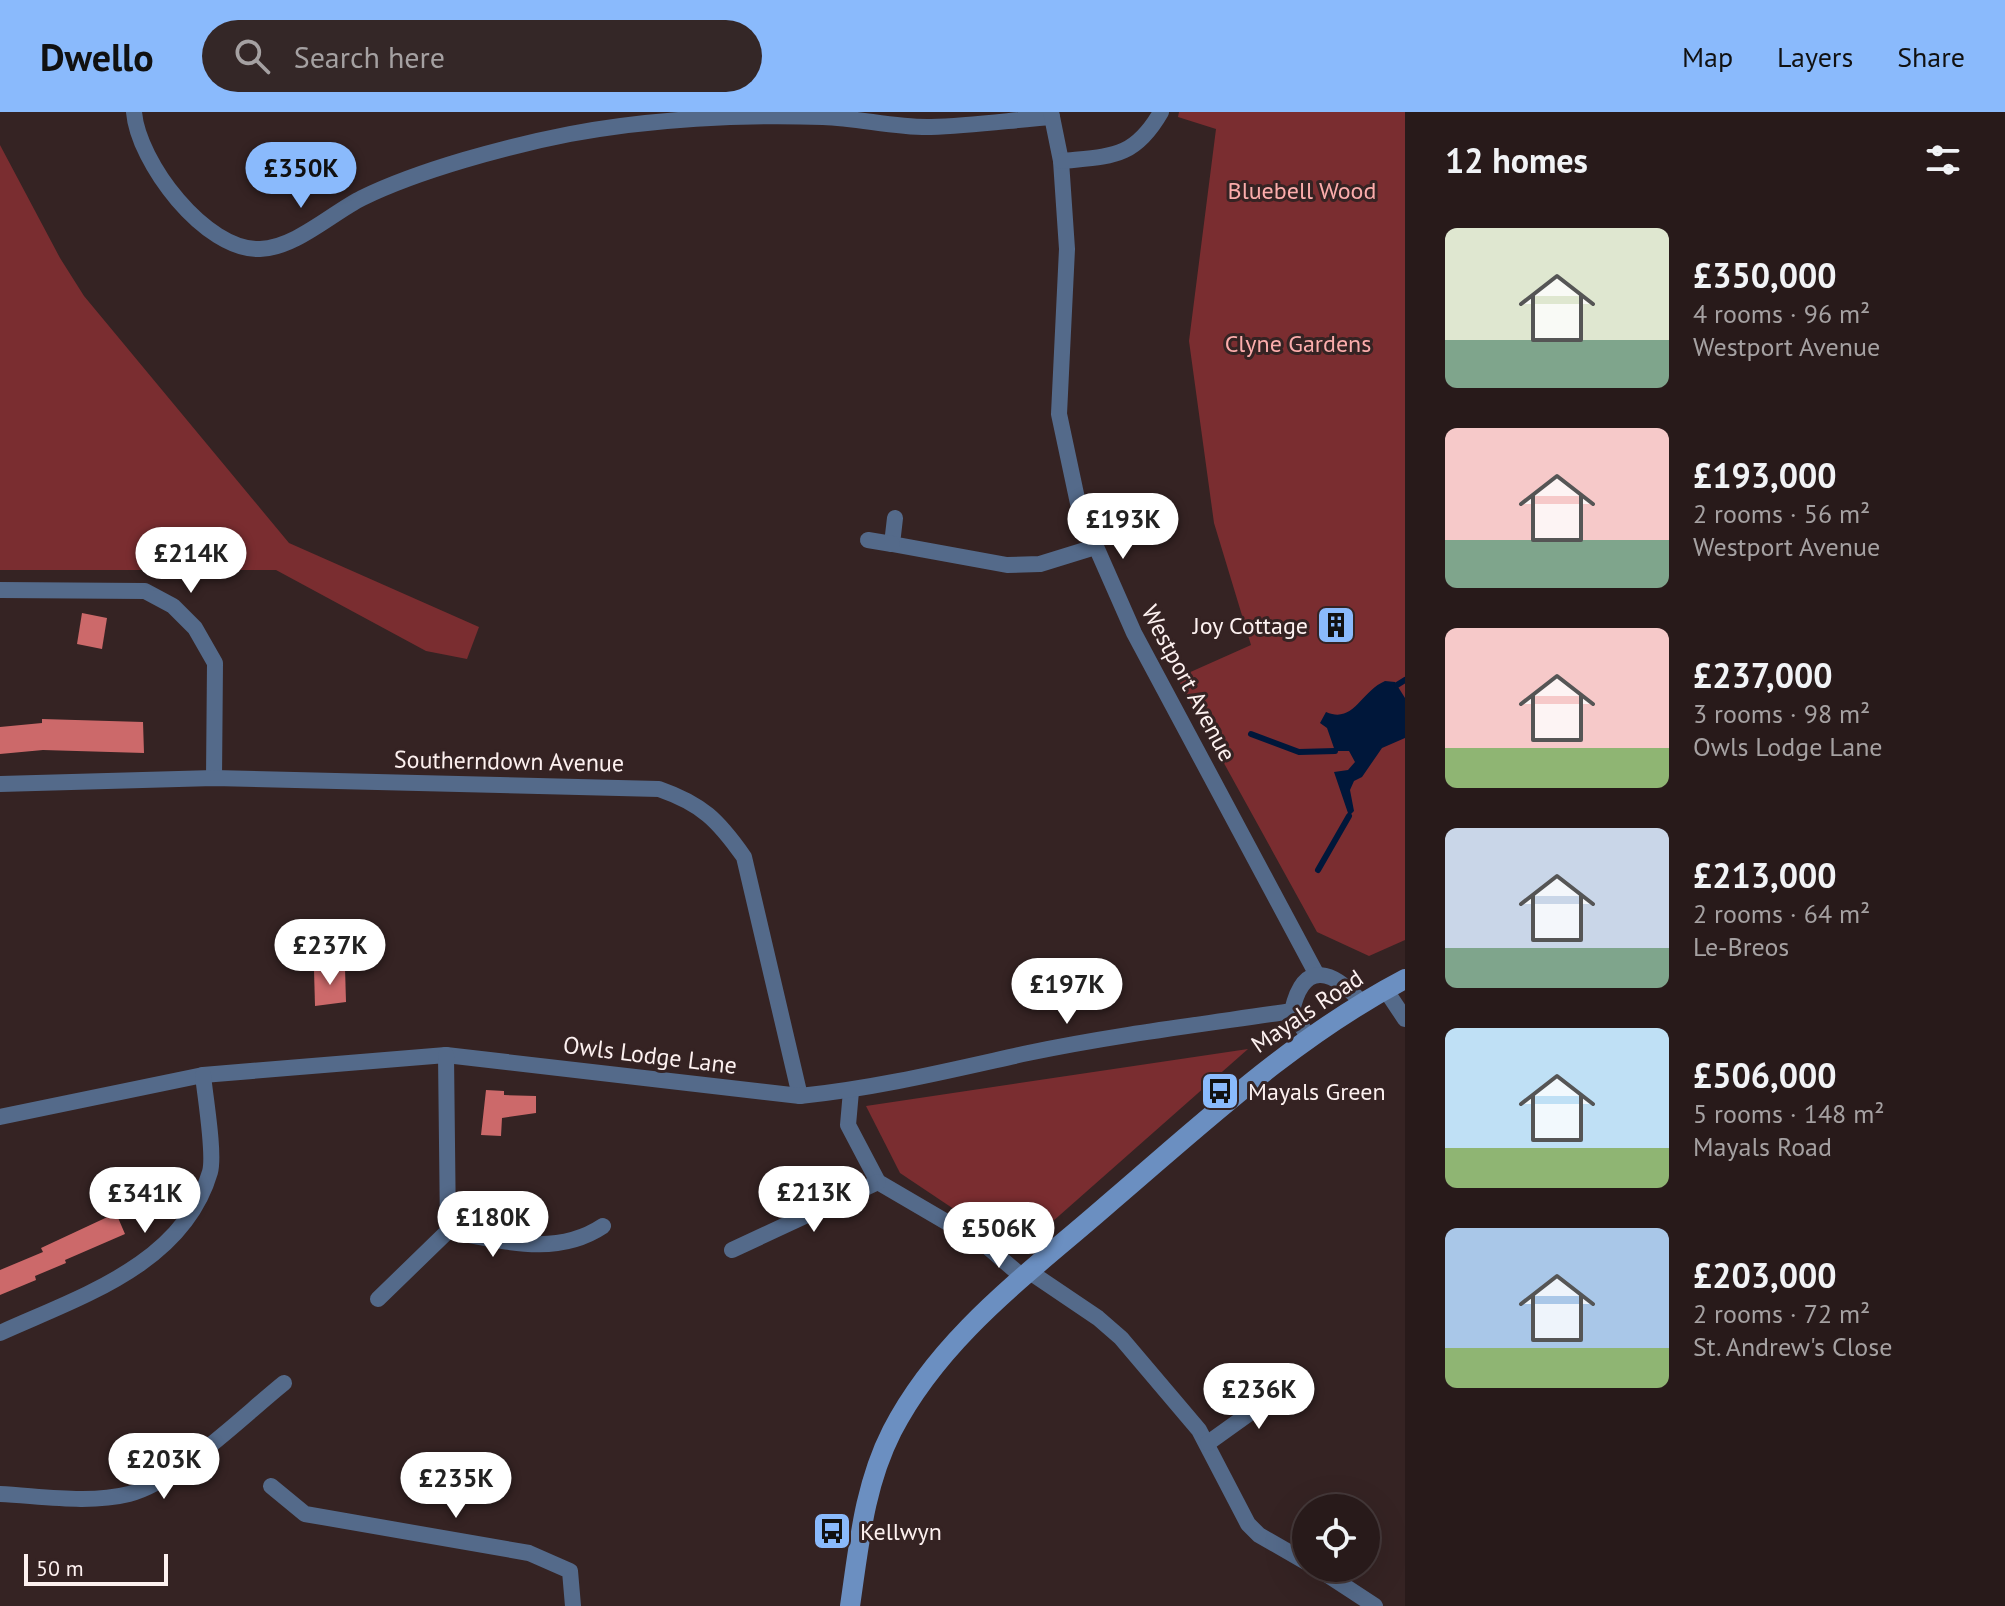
<!DOCTYPE html>
<meta charset="utf-8">
<style>
:root{--surface:#281a1a;--page:#342727;--text:#f1f3f6;--muted:#a5a1a2;--line:#443839;--accent:#8abafc}
body{margin:0;font-family:"PT Sans",sans-serif;background:var(--page);color:var(--text);height:100vh;display:flex;flex-direction:column;font-size:30px;white-space:nowrap}
*{box-sizing:border-box;margin:0}
p{font-size:26px;color:var(--muted)}
.icon{flex:none;width:44px;height:44px;fill:none;stroke:currentColor;stroke-width:2;stroke-linecap:round;stroke-linejoin:round}
.map{position:relative;flex:1;overflow:hidden}
.drawer{display:flex;flex-direction:column;background:var(--surface);width:600px}
.drawer>*{flex:none}
.controls{position:absolute;left:1292px;top:1382px;display:grid;gap:16px}
.controls a{display:grid;place-items:center;width:88px;height:88px;border-radius:50%;background:var(--surface);box-shadow:0 8px 32px #0002,0 0 0 2px var(--line);font-size:40px}
.scale{position:absolute;left:24px;bottom:20px;width:144px;box-sizing:border-box;padding-left:8px;border:4px solid #fdf1f0;border-top:0;font-size:22px;line-height:28px;white-space:nowrap;color:#fdf1f0;-webkit-text-stroke:6px #352323;paint-order:stroke}
.price{position:absolute;translate:-50% -68px;padding:0 18px;border-radius:28px;background:#fff;color:#222;font-size:26px;line-height:52px;filter:drop-shadow(0 2px 4px #0008)}
.price::after{content:'';position:absolute;left:50%;top:48px;width:24px;height:18px;margin-left:-12px;background:inherit;clip-path:polygon(0 0,100% 0,50% 100%)}
.price.selected{background:var(--accent);color:#111}
ul{padding:0;list-style:none}
li{display:flex;align-items:center;gap:24px;height:200px;padding:0 40px}
li span{display:grid;place-items:center;flex:none;width:224px;height:160px;border-radius:12px;color:#555}
li>.icon{margin-inline-start:auto}
span .icon{width:96px;height:96px;fill:#fffc;stroke-width:1}
li b{font-size:34px}
h2{display:flex;justify-content:space-between;align-items:center;height:96px;padding:0 40px;font-size:34px}
header{display:flex;align-items:center;gap:48px;box-sizing:border-box;height:112px;padding:0 40px;background:var(--accent);color:#111}
header strong{font-size:38px}
nav{display:flex;gap:44px;margin-inline-start:auto;font-size:28px}
.search{width:560px;height:72px;background:var(--page);display:flex;align-items:center;gap:20px;box-sizing:border-box;padding:0 28px;border-radius:44px;color:var(--muted);font-size:30px}
main{display:flex;flex:1;min-height:0}
.map>svg:first-child{display:block}
</style>
<header>
<strong>Dwello</strong>
<div class="search"><svg class="icon" aria-label="search" viewBox="0 0 24 24"><circle cx="10" cy="10" r="6"/><path d="M15 15l6 6"/></svg>Search here</div>
<nav><a>Map</a><a>Layers</a><a>Share</a></nav>
</header>
<main>
<div class="map">
<svg width="1405" height="1494" viewBox="0 0 1405 1494">
<rect width="100%" height="100%" fill="#352323"/>
<g fill="#7a2d30">
<path d="M1179 0H1405V828L1369 844 1317 820 1177 566 1251 533 1214 411 1189 229 1216 17 1178 5Z"/>
<path d="M0 33 60 146 84 184 289 431 479 515 467 547 426 539 276 458H0Z"/>
<path d="M1248 937 1018 1140 900 1061 866 994Z"/>
</g>
<path fill="#00173a" d="M1385 569 1395 570 1405 586V626L1382 636 1362 665 1354 669 1350 678 1354 699 1349 704 1334 660 1348 658 1355 650 1349 639H1335L1327 616 1320 611 1326 600C1354 612 1360 580 1385 569Z"/>
<g fill="none" stroke-linecap="round" stroke-linejoin="round">
<g stroke="#00173a" stroke-width="6">
<path d="M1397 573 1405 568"/>
<path d="M1251 622 1299 640 1335 639"/>
<path d="M1318 758 1349 704"/>
</g>
</g>
<g fill="#cc696a">
<path d="M82 501 107 506 102 537 77 532Z"/>
<path d="M42 607 143 610 144 641 43 638 0 642V615L42 611Z"/>
<path d="M345 856 346 890 315 894 314 858Z"/>
<path d="M486 978 504 979V983L536 984V1001L502 1006 501 1024 481 1023Z"/>
<path d="M116 1101 125 1122 65 1148 66 1151 35 1164 36 1168 0 1183V1158L43 1140 41 1136Z"/>
</g>
<g fill="none" stroke-linecap="round" stroke-linejoin="round">
<g stroke="#546a8a" stroke-width="16">
<path d="M134 0C138 50 205 139 260 137 295 136 332 101 362 86 419 58 508 34 570 22 650 7 742 2 823 5 859 6 896 16 931 15 972 14 1012 8 1052 5"/>
<path d="M1051 0 1061 49 1067 137 1059 302 1079 396 1134 521 1317 863"/>
<path d="M1061 49C1111 44 1134 47 1161 0"/>
<path d="M895 406 892 432 1007 453 1040 452 1095 435"/>
<path d="M868 428 892 432"/>
<path d="M0 478 145 479 173 494 195 516 215 551 214 666"/>
<path d="M0 672 214 666 659 677C702 692 718 708 744 745L800 984"/>
<path d="M1385 877 1405 907"/>
<path d="M1309 926 1292 899C1304 846 1334 859 1362 891"/>
<path d="M851 979 848 1013 878 1070 984 1132 1024 1166"/>
<path d="M0 1005 203 963 446 943 800 984C878 976 951 958 1028 941 1114 923 1204 912 1292 899"/>
<path d="M448 1119C501 1128 555 1146 603 1114"/>
<path d="M732 1138 878 1070"/>
<path d="M1030 1160 1098 1206 1121 1226 1199 1318 1248 1412 1259 1423 1306 1450"/>
<path d="M378 1187 448 1119 446 943"/>
<path d="M0 1221C79 1185 183 1153 210 1060 215 1042 205 984 203 963"/>
<path d="M1208 1331 1286 1275"/>
<path d="M271 1374 305 1402 529 1441 570 1459 573 1494"/>
<path d="M0 1382C41 1384 89 1392 129 1382 177 1370 244 1303 284 1271"/>
<path d="M1317 1456 1375 1494"/>
</g>
<path stroke="#6b8fc1" stroke-width="20" d="M850 1494C859 1433 864 1374 892 1319 941 1224 1028 1162 1107 1093 1202 1012 1294 925 1405 867"/>
</g>
<defs>
<g id="building-square" transform="scale(2)"><rect x="-9" y="-9" width="18" height="18" rx="4" fill="#8abafc" stroke="#352323"/><path d="M-4-6H4V6H1V3H-1V6H-4ZM-2.5-4.3h1.7v1.8h-1.7ZM.8-4.3h1.7v1.8H.8ZM-2.5-1h1.7V.8h-1.7ZM.8-1h1.7V.8H.8Z" fill="#111"/></g>
<g id="bus-square" transform="scale(2)"><rect x="-9" y="-9" width="18" height="18" rx="4" fill="#8abafc" stroke="#352323"/><path d="M-5-6H5V4H4V6H2V4H-2V6H-4V4H-5ZM-3.5-4V0h7V-4ZM-3.5 1.2v1.5H-2V1.2ZM2 1.2v1.5H3.5V1.2Z" fill="#111"/></g>
</defs>
<g fill-rule="evenodd">
<use href="#building-square" x="1336" y="513"/>
<use href="#bus-square" x="1220" y="979"/>
<use href="#bus-square" x="832" y="1419"/>
</g>
<g text-anchor="middle" dominant-baseline="central" stroke-width="6" stroke-linejoin="round" paint-order="stroke">
<g font-size="24" fill="#fcadac" stroke="#352323">
<text x="1302" y="78">Bluebell Wood</text>
<text x="1298" y="231">Clyne Gardens</text>
</g>
<g font-size="24" fill="#fdf1f0" stroke="#352323" text-anchor="start">
<text x="1308" y="513" text-anchor="end">Joy Cottage</text>
<text x="1248" y="979">Mayals Green</text>
<text x="860" y="1419">Kellwyn</text>
</g>
<g font-size="24" fill="#fdf1f0" stroke="#352323">
<text transform="translate(1189 571) rotate(62)">Westport Avenue</text>
<text transform="translate(509 649) rotate(1)">Southerndown Avenue</text>
<text transform="translate(1307 899) rotate(-34)">Mayals Road</text>
<text transform="translate(650 943) rotate(7)">Owls Lodge Lane</text>
</g>
</g>
</svg>
<div class="controls">
<a><svg class="icon" aria-label="locate" viewBox="0 0 24 24"><circle cx="12" cy="12" r="6"/><path d="M12 2v4M12 18v4M2 12h4M18 12h4"/></svg></a>
</div>
<div class="scale">50 m</div>
<b class="price selected" style="left:301px;top:98px">£350K</b>
<b class="price" style="left:1123px;top:449px">£193K</b>
<b class="price" style="left:191px;top:483px">£214K</b>
<b class="price" style="left:330px;top:875px">£237K</b>
<b class="price" style="left:1067px;top:914px">£197K</b>
<b class="price" style="left:814px;top:1122px">£213K</b>
<b class="price" style="left:145px;top:1123px">£341K</b>
<b class="price" style="left:493px;top:1147px">£180K</b>
<b class="price" style="left:999px;top:1158px">£506K</b>
<b class="price" style="left:1259px;top:1319px">£236K</b>
<b class="price" style="left:164px;top:1389px">£203K</b>
<b class="price" style="left:456px;top:1408px">£235K</b>
</div>
<section class="drawer">
<h2>12 homes<svg class="icon" aria-label="filters" viewBox="0 0 24 24"><path d="M4 7h16M4 17h16"/><circle cx="9" cy="7" r="2"/><circle cx="15" cy="17" r="2"/></svg></h2>
<ul>
<li><span style="background:linear-gradient(#dfe7d0 70%,#7fa58c 0)"><svg class="icon" aria-label="home" viewBox="0 0 24 24"><path d="M3 11l9-7 9 7M6 9v11h12V9"/></svg></span><div><b>£350,000</b><p>4 rooms · 96 m²</p><p>Westport Avenue</p></div></li>
<li><span style="background:linear-gradient(#f6c9c9 70%,#7fa58c 0)"><svg class="icon" aria-label="home" viewBox="0 0 24 24"><path d="M3 11l9-7 9 7M6 9v11h12V9"/></svg></span><div><b>£193,000</b><p>2 rooms · 56 m²</p><p>Westport Avenue</p></div></li>
<li><span style="background:linear-gradient(#f6c9c9 75%,#8fb573 0)"><svg class="icon" aria-label="home" viewBox="0 0 24 24"><path d="M3 11l9-7 9 7M6 9v11h12V9"/></svg></span><div><b>£237,000</b><p>3 rooms · 98 m²</p><p>Owls Lodge Lane</p></div></li>
<li><span style="background:linear-gradient(#c9d6e8 75%,#7fa58c 0)"><svg class="icon" aria-label="home" viewBox="0 0 24 24"><path d="M3 11l9-7 9 7M6 9v11h12V9"/></svg></span><div><b>£213,000</b><p>2 rooms · 64 m²</p><p>Le-Breos</p></div></li>
<li><span style="background:linear-gradient(#bfe0f5 75%,#8fb573 0)"><svg class="icon" aria-label="home" viewBox="0 0 24 24"><path d="M3 11l9-7 9 7M6 9v11h12V9"/></svg></span><div><b>£506,000</b><p>5 rooms · 148 m²</p><p>Mayals Road</p></div></li>
<li><span style="background:linear-gradient(#a9c7e8 75%,#8fb573 0)"><svg class="icon" aria-label="home" viewBox="0 0 24 24"><path d="M3 11l9-7 9 7M6 9v11h12V9"/></svg></span><div><b>£203,000</b><p>2 rooms · 72 m²</p><p>St. Andrew's Close</p></div></li>
</ul>
</section>
</main>
